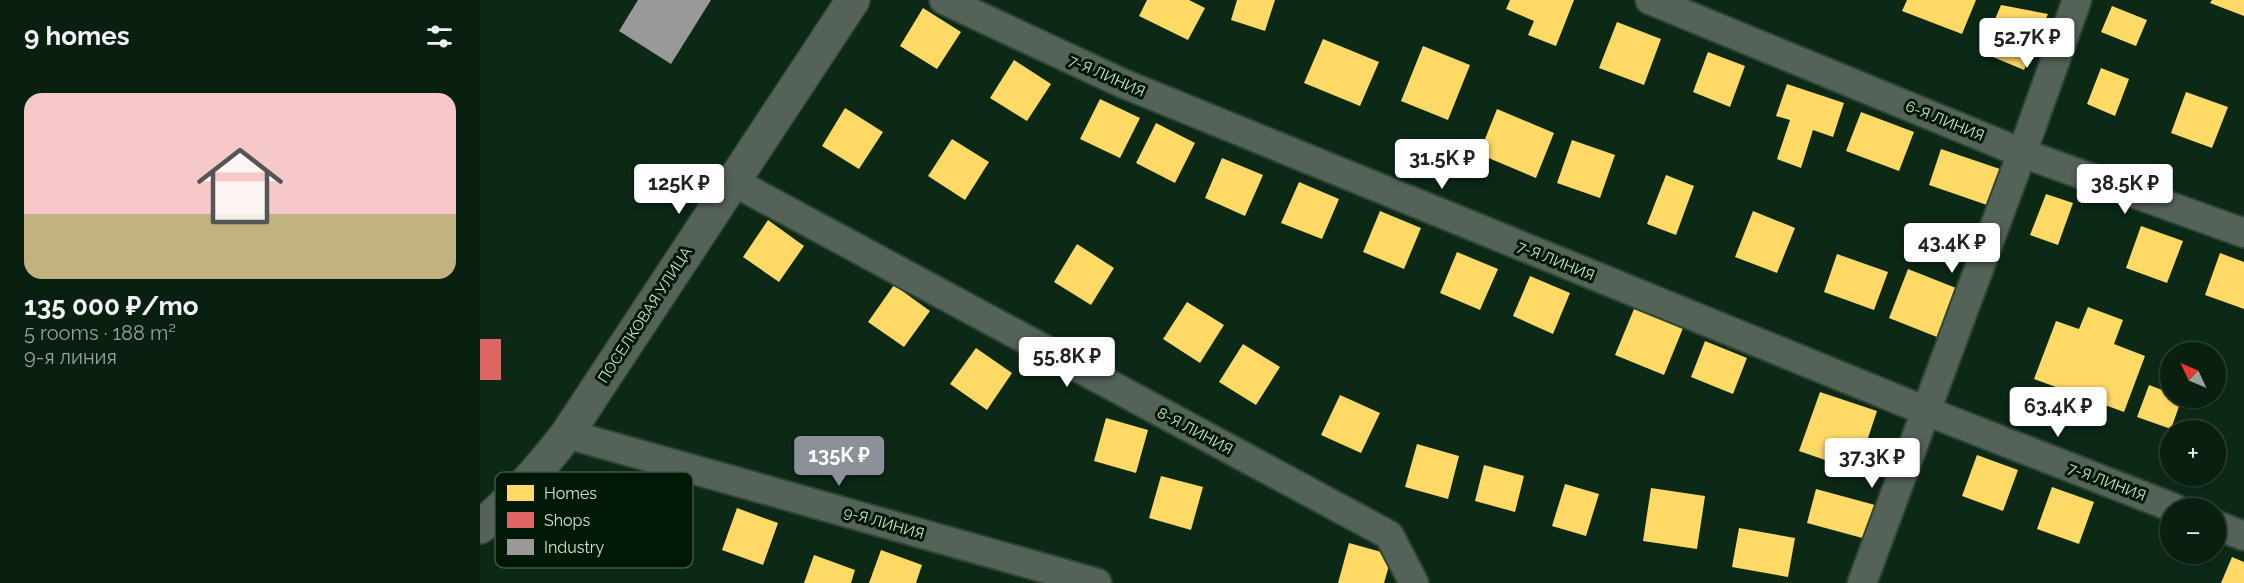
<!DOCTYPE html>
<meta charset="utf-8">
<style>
:root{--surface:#091f10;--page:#122719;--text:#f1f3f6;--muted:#99a29f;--line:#293d30;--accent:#8c9099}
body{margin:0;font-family:Raleway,sans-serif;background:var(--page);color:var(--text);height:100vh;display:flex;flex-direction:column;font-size:22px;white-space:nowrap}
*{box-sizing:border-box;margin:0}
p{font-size:20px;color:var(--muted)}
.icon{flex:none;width:33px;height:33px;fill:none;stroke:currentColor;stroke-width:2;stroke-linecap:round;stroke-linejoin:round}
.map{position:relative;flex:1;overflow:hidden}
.details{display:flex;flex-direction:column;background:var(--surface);width:480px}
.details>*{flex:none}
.needle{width:39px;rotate:314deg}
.controls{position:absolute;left:1680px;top:342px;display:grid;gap:12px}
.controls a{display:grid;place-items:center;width:66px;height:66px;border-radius:50%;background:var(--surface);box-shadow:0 2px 4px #0004,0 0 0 2px var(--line);font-size:30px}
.price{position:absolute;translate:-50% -51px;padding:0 14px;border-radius:6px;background:#fff;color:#222;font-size:20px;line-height:39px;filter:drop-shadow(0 2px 3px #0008)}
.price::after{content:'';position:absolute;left:50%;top:36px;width:18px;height:14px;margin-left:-9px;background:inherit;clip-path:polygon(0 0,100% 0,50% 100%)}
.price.current{background:var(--accent);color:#fff}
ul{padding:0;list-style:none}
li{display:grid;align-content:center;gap:12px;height:318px;padding:0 24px}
li span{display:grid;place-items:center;height:186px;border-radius:18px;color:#555}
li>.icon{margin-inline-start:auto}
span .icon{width:108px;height:108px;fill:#fffc;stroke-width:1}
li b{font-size:26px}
h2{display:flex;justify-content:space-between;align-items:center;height:72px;padding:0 24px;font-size:26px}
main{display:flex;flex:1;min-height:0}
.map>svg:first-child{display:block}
</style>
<main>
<section class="details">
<h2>9 homes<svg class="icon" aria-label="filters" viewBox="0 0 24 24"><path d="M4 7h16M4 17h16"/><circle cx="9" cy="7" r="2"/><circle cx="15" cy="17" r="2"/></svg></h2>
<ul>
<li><span style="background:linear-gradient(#f6c9c9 65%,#c2b280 0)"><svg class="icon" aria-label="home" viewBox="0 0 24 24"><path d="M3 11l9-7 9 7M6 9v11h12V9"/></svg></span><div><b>135 000 ₽/mo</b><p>5 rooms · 188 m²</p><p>9-я линия</p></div></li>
</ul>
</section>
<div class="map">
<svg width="1764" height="583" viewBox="0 0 1764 583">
<rect width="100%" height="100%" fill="#0c2916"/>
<g fill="#ffd966">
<path d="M667 0H709L725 8 708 40 659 16Z"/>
<path d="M757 0H795L785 31 751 20Z"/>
<path d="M1030 0H1094L1076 46 1048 35 1054 21 1026 9Z"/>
<path d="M1427 0H1496L1482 34 1422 11Z"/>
<path d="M1732 0H1764V16L1730 3Z"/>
<path d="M1521 5 1568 14 1544 70 1501 52Z"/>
<path d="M1632 6 1667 20 1656 46 1621 32Z"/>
<path d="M443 8 481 32 457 69 420 46Z"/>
<path d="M1137 22 1181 39 1164 85 1119 68Z"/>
<path d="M843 39 899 62 880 106 824 83Z"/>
<path d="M943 46 990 65 968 120 921 101Z"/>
<path d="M1228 52 1265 66 1250 107 1213 92Z"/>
<path d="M534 60 571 84 547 121 510 98Z"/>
<path d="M1621 68 1649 79 1635 116 1607 104Z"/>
<path d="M1307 84 1364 103 1353 137 1333 130 1321 168 1297 159 1310 120 1296 116Z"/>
<path d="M1706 92 1748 107 1732 148 1691 133Z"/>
<path d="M620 99 660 118 640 158 600 139Z"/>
<path d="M365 108 403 132 379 169 342 146Z"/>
<path d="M1017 109 1074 133 1056 178 999 154Z"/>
<path d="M1381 112 1434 132 1419 171 1366 151Z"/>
<path d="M676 123 715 143 695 183 656 163Z"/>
<path d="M472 139 509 162 485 200 448 176Z"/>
<path d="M1092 140 1135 155 1120 198 1077 183Z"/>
<path d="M1461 149 1520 169 1507 205 1449 185Z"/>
<path d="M742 158 783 175 765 216 725 198Z"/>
<path d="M1186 175 1214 186 1196 235 1167 224Z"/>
<path d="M819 182 859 199 842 239 801 223Z"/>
<path d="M1566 194 1593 203 1578 245 1550 235Z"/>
<path d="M900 211 941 228 924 269 883 252Z"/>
<path d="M1273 211 1315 228 1297 273 1255 257Z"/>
<path d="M288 220 324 246 299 282 263 257Z"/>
<path d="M1661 226 1703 241 1687 283 1646 268Z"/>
<path d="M597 244 634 268 611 305 574 282Z"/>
<path d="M977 252 1018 269 1000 310 960 293Z"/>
<path d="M1740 253 1764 262V309L1725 295Z"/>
<path d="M1357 254 1408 272 1394 310 1344 292Z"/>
<path d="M1428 269 1476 288 1457 337 1409 318Z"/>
<path d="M1050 276 1090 293 1073 334 1033 316Z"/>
<path d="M414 285 450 311 424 347 388 322Z"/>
<path d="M707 302 744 325 720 363 683 339Z"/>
<path d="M1608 307 1643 320 1634 344 1665 356 1644 412 1554 379 1576 321 1599 329Z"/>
<path d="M1154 309 1203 328 1184 375 1135 355Z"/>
<path d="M1225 341 1267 358 1253 394 1211 377Z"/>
<path d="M763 344 800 367 776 405 739 382Z"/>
<path d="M496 348 532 373 507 410 470 384Z"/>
<path d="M1669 385 1690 393V398H1702L1691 429 1657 417Z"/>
<path d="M1340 392 1397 411 1377 471 1319 451Z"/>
<path d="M860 395 900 413 881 453 841 435Z"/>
<path d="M626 418 668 430 656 473 614 461Z"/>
<path d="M937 444 979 456 968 499 925 487Z"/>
<path d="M1497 455 1538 470 1523 511 1482 496Z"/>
<path d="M1004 465 1044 476 1035 512 995 501Z"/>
<path d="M681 476 723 487 711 530 669 518Z"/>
<path d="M1085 484 1119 494 1106 536 1072 526Z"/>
<path d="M1572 487 1614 502 1599 544 1557 529Z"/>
<path d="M1171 488 1225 496 1217 549 1163 541Z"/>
<path d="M1336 489 1395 505 1386 539 1327 523Z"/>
<path d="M257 508 298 523 283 565 242 550Z"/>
<path d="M1259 528 1315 538 1308 577 1252 567Z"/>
<path d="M869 543 912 555 904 583H858Z"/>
<path d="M401 550 442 565 436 583H389Z"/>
<path d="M334 555 375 570 371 583H324Z"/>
<path d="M1752 557 1764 562V583H1741Z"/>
</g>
<rect fill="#e06666" x="0" y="339" width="21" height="41"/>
<path fill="#999" d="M158 0H231L191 64 139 31Z"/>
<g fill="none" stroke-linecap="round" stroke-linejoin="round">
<g stroke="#2c4534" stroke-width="32">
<g id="minor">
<path d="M464 0 642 83 1446 411 1694 508"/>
<path d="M1170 0 1542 153 1764 233"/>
<path d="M252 181 909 535 934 583"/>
<path d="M87 434 617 583"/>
<path d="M1736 525 1764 536"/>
<path d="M1382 583 1542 153 1597 0"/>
</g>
</g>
<g stroke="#2c4534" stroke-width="36">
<path id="tertiary" d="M0 527C33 499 61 468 87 434L373 0"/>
</g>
<use href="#minor" stroke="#556258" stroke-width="28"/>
<use href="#tertiary" stroke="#556258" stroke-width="33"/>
</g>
<g text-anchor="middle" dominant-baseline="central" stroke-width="6" stroke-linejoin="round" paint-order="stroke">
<g font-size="15" fill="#c7e7cc" stroke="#001906">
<text transform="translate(627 76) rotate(24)">7-Я ЛИНИЯ</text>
<text transform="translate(1465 121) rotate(22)">6-Я ЛИНИЯ</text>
<text transform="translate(1076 261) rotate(22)">7-Я ЛИНИЯ</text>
<text transform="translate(165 315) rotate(-57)">ПОСЕЛКОВАЯ УЛИЦА</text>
<text transform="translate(715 431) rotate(28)">8-Я ЛИНИЯ</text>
<text transform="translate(1627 482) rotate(21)">7-Я ЛИНИЯ</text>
<text transform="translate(404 523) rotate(16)">9-Я ЛИНИЯ</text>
</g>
</g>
<rect x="15" y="472" width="198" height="96" rx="9" fill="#001906" stroke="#3c5741" stroke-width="1.5"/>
<rect x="27" y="485" width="27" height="16" fill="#ffd966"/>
<rect x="27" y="512" width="27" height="16" fill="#e06666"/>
<rect x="27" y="539" width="27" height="16" fill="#999"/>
<g font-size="16" fill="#c7e7cc">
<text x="64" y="499">Homes</text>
<text x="64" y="526">Shops</text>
<text x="64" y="553">Industry</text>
</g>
</svg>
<div class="controls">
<a><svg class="needle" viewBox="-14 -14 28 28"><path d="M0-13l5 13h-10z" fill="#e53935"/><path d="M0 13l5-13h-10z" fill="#99a29f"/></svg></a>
<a>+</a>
<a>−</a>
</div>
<b class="price" style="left:1547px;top:69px">52.7K ₽</b>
<b class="price" style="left:962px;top:190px">31.5K ₽</b>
<b class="price" style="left:199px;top:215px">125K ₽</b>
<b class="price" style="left:1645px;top:215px">38.5K ₽</b>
<b class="price" style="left:1472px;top:274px">43.4K ₽</b>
<b class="price" style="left:587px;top:388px">55.8K ₽</b>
<b class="price" style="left:1578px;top:438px">63.4K ₽</b>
<b class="price current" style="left:359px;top:487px">135K ₽</b>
<b class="price" style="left:1392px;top:489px">37.3K ₽</b>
</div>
</main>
